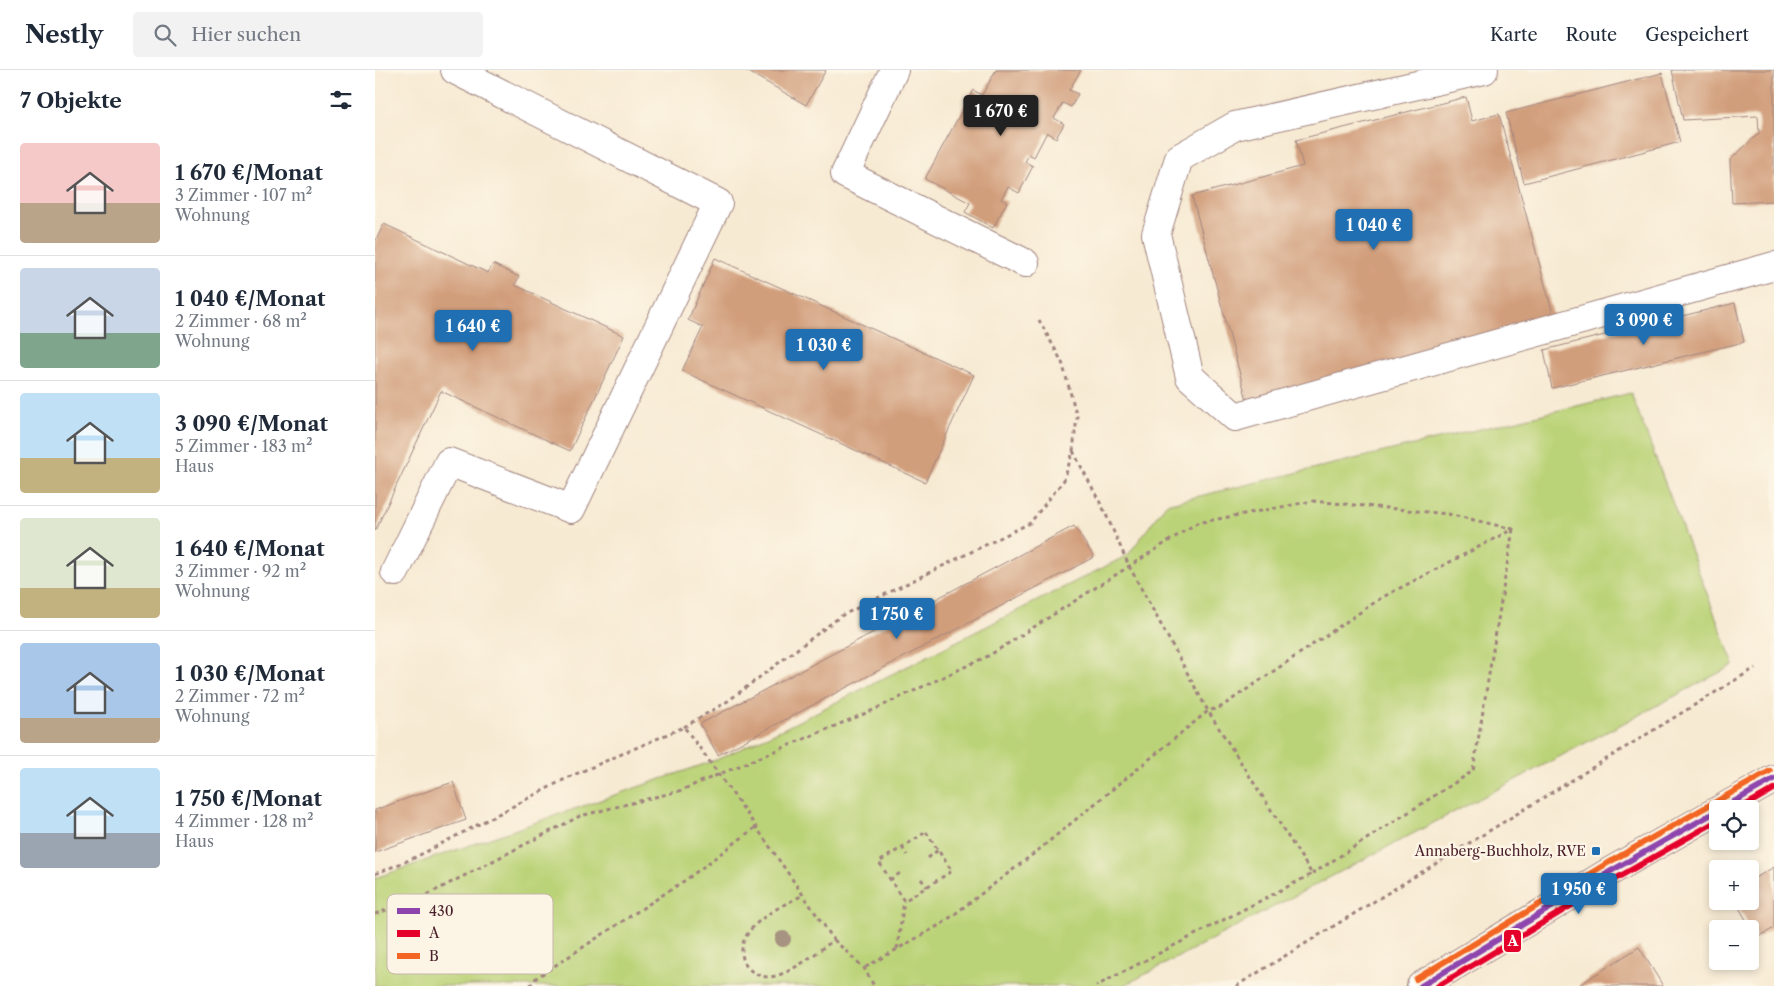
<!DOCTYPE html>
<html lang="de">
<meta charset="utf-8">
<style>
:root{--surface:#fff;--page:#f2f2f3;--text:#1f2937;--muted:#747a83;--line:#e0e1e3;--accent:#1f6fb2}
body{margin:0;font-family:"Libre Caslon Text",serif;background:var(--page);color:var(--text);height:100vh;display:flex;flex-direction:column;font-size:19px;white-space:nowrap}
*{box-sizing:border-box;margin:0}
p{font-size:16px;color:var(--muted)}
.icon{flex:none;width:28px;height:28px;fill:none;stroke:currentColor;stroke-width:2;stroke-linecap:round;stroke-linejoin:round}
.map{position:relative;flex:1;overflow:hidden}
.sheet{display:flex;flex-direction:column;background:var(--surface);width:375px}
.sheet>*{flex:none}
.buttons{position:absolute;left:1334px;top:730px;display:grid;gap:10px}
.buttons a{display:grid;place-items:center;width:50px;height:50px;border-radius:5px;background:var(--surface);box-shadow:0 2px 8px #0003;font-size:25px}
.price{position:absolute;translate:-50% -42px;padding:0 11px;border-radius:5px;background:var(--accent);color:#fff;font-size:16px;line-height:32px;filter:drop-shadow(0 1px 2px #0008)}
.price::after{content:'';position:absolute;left:50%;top:30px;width:15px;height:11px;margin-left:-8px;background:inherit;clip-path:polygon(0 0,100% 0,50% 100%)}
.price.current{background:#222;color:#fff}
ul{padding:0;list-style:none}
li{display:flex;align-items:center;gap:15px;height:125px;padding:0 20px}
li+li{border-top:1px solid var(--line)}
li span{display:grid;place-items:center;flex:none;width:140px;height:100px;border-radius:5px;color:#555}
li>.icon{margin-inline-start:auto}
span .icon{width:60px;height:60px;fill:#fffc;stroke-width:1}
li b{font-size:21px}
h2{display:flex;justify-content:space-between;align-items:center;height:60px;padding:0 20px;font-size:21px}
header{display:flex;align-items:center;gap:30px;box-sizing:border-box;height:70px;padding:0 25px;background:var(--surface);border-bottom:1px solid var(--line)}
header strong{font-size:24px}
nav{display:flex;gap:28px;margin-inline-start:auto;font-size:18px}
.search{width:350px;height:45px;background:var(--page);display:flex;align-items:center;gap:12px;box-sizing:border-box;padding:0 18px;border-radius:5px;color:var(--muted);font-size:19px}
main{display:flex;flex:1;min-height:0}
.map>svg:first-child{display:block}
</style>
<header>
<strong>Nestly</strong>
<div class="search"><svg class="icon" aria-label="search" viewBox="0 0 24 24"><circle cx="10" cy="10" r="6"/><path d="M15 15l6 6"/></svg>Hier suchen</div>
<nav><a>Karte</a><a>Route</a><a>Gespeichert</a></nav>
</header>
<main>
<section class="sheet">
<h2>7 Objekte<svg class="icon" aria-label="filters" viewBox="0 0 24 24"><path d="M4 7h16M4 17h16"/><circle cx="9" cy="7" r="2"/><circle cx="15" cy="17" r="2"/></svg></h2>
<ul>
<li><span style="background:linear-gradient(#f6c9c9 60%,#b9a48a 0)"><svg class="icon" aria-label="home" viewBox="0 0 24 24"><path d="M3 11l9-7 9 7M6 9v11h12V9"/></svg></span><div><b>1 670 €/Monat</b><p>3 Zimmer · 107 m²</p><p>Wohnung</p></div></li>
<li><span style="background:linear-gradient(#c9d6e8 65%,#7fa58c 0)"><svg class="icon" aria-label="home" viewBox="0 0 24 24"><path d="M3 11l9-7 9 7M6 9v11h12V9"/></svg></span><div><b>1 040 €/Monat</b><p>2 Zimmer · 68 m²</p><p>Wohnung</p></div></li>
<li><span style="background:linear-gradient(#bfe0f5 65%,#c2b280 0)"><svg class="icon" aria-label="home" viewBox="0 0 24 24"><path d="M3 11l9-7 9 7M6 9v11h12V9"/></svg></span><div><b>3 090 €/Monat</b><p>5 Zimmer · 183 m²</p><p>Haus</p></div></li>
<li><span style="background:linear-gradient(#dfe7d0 70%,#c2b280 0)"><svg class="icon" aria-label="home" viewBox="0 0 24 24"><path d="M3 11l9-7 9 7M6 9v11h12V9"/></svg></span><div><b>1 640 €/Monat</b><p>3 Zimmer · 92 m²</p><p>Wohnung</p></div></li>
<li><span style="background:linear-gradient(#a9c7e8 75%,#b9a48a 0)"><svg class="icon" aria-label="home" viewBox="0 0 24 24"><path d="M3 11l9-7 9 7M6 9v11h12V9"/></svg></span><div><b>1 030 €/Monat</b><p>2 Zimmer · 72 m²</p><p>Wohnung</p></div></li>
<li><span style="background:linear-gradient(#bfe0f5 65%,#9aa5b1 0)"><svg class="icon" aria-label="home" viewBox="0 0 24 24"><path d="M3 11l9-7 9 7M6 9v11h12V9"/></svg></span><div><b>1 750 €/Monat</b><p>4 Zimmer · 128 m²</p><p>Haus</p></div></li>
</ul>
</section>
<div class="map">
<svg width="1399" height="916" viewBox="0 0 1399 916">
<rect width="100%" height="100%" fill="#fcf5e5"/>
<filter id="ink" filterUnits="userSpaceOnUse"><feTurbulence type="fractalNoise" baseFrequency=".02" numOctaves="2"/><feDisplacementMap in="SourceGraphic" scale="10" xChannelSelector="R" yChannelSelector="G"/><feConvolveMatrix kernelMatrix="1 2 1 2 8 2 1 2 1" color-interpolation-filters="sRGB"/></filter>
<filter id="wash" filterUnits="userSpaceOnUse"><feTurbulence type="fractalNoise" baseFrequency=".0096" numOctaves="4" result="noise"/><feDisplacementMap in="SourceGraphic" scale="20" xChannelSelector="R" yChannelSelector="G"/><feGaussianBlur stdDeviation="1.12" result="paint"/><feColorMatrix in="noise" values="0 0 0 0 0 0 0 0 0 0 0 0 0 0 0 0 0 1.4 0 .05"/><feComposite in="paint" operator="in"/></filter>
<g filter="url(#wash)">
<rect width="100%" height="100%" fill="#f7ead3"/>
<path fill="#bbd378" stroke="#827952" d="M1256 323 1359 595 748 916H0V808L341 690 410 658 753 485 791 434Z"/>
<g id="blocks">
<g fill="#d19e7b">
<path d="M370 0H451L431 35Z"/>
<path d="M621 0H706L694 20 703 24 696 37 688 33 679 48 689 54 681 68 672 62 659 87 654 84 650 92 658 96 644 123 633 117 626 129 632 132 618 158 590 142 595 133 550 109 598 20 607 25Z"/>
<path d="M1297 0H1399V131L1357 133 1355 90 1384 63 1383 46 1308 50Z"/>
<path d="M1287 3 1305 72 1149 113 1131 43Z"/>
<path d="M1091 27 1097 51 1124 44 1180 252 873 334 817 126 928 96 921 70Z"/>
<path d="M9 154 113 203 118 194 144 207 140 215 249 266 195 381 66 321 0 461V172Z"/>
<path d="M340 188 599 305 550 412 307 301 328 257 313 250Z"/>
<path d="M1360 233 1369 272 1177 318 1169 280Z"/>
<path d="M699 456 719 487 343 685 325 654Z"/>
<path d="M78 712 91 750 0 782V740Z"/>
<path d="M1399 797V858L1382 868 1360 831H1375V811Z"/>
<path d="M1264 877 1288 916H1205L1204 915Z"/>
</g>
</g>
</g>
<g filter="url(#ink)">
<use href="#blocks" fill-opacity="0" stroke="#a0847f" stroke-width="1"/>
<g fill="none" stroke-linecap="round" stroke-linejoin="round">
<g stroke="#a0847f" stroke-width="30">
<g id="minor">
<path d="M519 0 470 104 650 193"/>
<path d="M1109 0 860 56 804 88 781 164 815 307 860 347 1399 196"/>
<path d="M20 502 74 392 196 439 343 133 80 0"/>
<path d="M1346 739 1399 709"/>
<path d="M1046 916 1236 801 1342 741"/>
</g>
</g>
<g stroke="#a0847f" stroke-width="3" stroke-dasharray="4 4" stroke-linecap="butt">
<path d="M698 381 729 440 754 496 833 641 937 804 721 916"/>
<path d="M309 657 353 631 466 546 655 453 689 410 698 381 702 347 687 292 664 250"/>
<path d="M551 762 577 801 529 831 504 792Z"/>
<path d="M527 777 532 785"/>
<path d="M553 788 563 780"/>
<path d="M0 804 39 788 194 707 309 657C361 726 410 799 459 870 443 881 413 907 393 907 384 907 374 901 370 894 354 860 404 837 428 825"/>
<path d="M937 804 1098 701 1138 459"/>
<path d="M546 809 552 817"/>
<path d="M515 810 525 803"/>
<path d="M0 844 44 829 205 746 304 721 496 641 615 585 822 453 938 431 1073 444 1138 459 1006 528 846 637 833 641 661 782 568 853 489 898"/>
<path d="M459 870 489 898 499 916"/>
<path d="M522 879 529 831"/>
<path d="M155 916 161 908 312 809 381 757"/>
<path d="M861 916 1380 598"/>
</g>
<use href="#minor" stroke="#fff" stroke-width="28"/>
<g stroke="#fcf5e5" stroke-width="10">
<g id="bus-1">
<path d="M1346 739 1399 709"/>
<path d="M1046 916 1236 801 1342 741"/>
</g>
</g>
<g stroke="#fcf5e5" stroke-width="10">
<g id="bus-2">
<path d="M1364 739 1399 719"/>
<path d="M1063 916 1240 809 1342 751"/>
</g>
</g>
<g stroke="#fcf5e5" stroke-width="10">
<g id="bus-3">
<path d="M1342 731 1395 701"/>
<path d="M1041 909 1231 794 1338 733"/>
</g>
</g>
<use href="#bus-1" stroke="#8e44ad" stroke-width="6"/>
<use href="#bus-2" stroke="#e4002b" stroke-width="6"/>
<use href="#bus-3" stroke="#f26522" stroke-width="6"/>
</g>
<circle fill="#a79381" cx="408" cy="869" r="8"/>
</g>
<rect fill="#1f6fb2" stroke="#fcf5e5" stroke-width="2" x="1216" y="776" width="10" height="10" rx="2.5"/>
<g text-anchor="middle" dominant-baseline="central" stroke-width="5" stroke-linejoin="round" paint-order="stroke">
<g font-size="14" fill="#4a1f2b" stroke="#fcf5e5" text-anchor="end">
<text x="1211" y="781">Annaberg-Buchholz, RVE</text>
</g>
</g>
<rect x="12" y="824" width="166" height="80" rx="8" fill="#fcf5e5" stroke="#c7b5ad" stroke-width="1"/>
<rect x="22" y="838" width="23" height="6" fill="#8e44ad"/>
<rect x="22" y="860" width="23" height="7" fill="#e4002b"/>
<rect x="22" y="883" width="23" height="6" fill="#f26522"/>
<g font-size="14" fill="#4a1f2b">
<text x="54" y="846">430</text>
<text x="54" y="868">A</text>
<text x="54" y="891">B</text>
</g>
<rect stroke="#fcf5e5" stroke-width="2" x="1128" y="859" width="19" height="24" rx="5" fill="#e4002b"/>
<g font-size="14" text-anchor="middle" font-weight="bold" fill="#fff">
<text x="1138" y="876">A</text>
</g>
</svg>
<div class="buttons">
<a><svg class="icon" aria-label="locate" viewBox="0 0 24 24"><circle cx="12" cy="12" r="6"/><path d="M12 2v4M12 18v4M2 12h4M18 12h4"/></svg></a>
<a>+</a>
<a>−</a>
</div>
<b class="price current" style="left:626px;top:67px">1 670 €</b>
<b class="price" style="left:999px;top:181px">1 040 €</b>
<b class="price" style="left:1269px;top:276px">3 090 €</b>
<b class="price" style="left:98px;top:282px">1 640 €</b>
<b class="price" style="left:449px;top:301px">1 030 €</b>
<b class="price" style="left:522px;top:570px">1 750 €</b>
<b class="price" style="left:1204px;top:845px">1 950 €</b>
</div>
</main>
